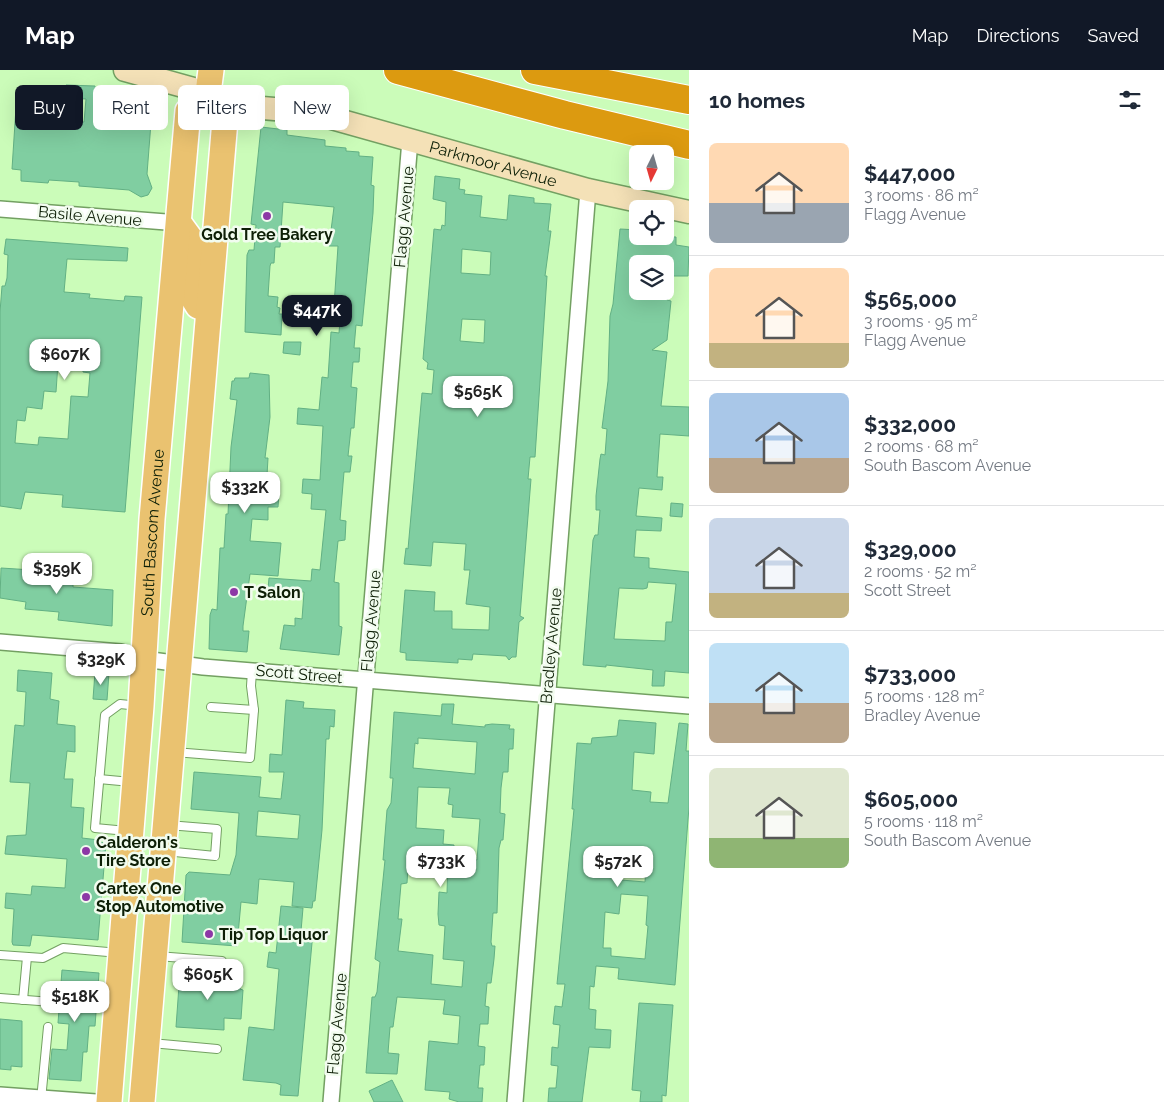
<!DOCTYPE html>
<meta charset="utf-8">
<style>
:root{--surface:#fff;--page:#f2f2f3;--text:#1f2937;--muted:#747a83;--line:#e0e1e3;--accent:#111827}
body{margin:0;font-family:Raleway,sans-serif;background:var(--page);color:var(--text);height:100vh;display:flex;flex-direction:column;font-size:19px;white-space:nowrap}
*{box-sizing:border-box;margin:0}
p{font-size:16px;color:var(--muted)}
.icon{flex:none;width:28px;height:28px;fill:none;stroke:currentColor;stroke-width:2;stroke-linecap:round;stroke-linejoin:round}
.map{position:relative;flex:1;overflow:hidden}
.sheet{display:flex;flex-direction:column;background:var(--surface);width:475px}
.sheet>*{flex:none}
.banner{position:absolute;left:15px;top:15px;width:475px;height:45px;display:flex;gap:10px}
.needle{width:32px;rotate:185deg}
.tools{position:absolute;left:629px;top:75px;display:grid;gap:10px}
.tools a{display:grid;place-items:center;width:45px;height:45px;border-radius:8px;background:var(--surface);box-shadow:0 5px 20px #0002;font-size:25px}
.price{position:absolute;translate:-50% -42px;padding:0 11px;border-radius:10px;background:#fff;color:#222;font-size:16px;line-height:32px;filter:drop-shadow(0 1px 2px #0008)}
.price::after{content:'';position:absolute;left:50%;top:30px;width:15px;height:11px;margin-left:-8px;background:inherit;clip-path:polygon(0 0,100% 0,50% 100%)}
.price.active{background:var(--accent);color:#fff}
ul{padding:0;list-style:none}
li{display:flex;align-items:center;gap:15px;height:125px;padding:0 20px}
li+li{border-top:1px solid var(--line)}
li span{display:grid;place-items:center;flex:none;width:140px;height:100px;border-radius:8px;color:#555}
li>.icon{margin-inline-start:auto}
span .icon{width:60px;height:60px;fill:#fffc;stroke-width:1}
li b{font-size:21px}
h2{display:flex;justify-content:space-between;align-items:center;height:60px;padding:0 20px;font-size:21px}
.pill{padding:0 18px;border-radius:8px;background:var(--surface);box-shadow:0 5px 20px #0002;font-size:18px;line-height:45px}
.pill.active{background:var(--accent);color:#fff}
header{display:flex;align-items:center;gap:30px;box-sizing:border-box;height:70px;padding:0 25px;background:var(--accent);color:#fff}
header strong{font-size:24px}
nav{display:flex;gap:28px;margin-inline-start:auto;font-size:18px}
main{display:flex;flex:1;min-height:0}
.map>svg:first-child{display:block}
</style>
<header>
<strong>Map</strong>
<nav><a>Map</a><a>Directions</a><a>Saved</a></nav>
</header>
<main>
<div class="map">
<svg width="689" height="1032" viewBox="0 0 689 1032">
<rect width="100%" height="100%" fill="#cbfcb9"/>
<g fill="#80cea1" stroke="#62b084" fill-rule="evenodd">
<path d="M66 15 95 16V18L129 21 153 27 147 104 152 118 148 125 141 127 129 120 79 116V112L49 110 48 113 21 111V100L12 99 17 22 61 26 60 51 84 52 86 29 66 28Z"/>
<path d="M261 57 287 60V65L325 70V76L346 78V81L359 82V86L373 87 371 115 374 116 373 143 362 256 356 255 354 278H360L359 292H353L351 317 357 318 354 358H351L348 386H352L350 402H344L340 450 346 451 345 470 338 471 334 512 339 513V556L342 557 339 585 280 579 284 555 295 556V548L302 549 304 522 268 519 269 508 311 511 312 499 320 500 326 440 311 439 312 424 302 423 303 409 320 410 323 356 297 354 298 338 319 340 322 307 328 308 331 262 339 263 341 237 334 236 338 176H329L334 137 283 132 280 177H275L274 193H271L270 196 268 226 278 227 277 237 280 238 279 244H282L281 265 245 262 247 185 249 180H254L256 155 251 154Z"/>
<path d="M435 106 460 109 459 119 465 120 464 124 482 126 480 147 507 150 509 125 534 128V133L551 134 548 161H551L545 206H547L535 387H530L528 409H531L520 546 524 548 519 552 516 587H512L509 590 506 586 473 584 472 590 458 589V593L425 591 406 590V583L400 582 405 520 435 522 434 541H452V559L489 560 490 537 466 534 470 500H464L466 474 433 472 431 496 404 494 406 478 408 479 422 323 432 324 434 300 427 299 428 293 423 289 434 159 441 160 442 155 445 156 446 132 433 129ZM462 179 491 182 490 205 461 203ZM462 249 485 250 484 273 460 271Z"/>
<path d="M620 159 638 160V166L676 167V175L689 177 688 206H665V194L638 192V221H668L667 230 671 231 667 270 652 280 667 282 661 336 689 337V366L660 364 657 407H663L662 420 639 418 636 446 662 448 661 461 636 460 634 487 649 488V498L689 502V603L665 601 664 616H652L653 600 606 595V597L583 595 593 470 595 465H598L600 440H596V426L600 389 601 384 605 385 607 359 602 358 608 311 610 246 613 234ZM648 512 676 514 672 552H666L665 571 614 569 619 518 643 519 647 518Z"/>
<path d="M6 169 128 178 127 191 67 189 64 222 90 224 89 228 124 231 125 226 142 227 125 442 62 437 63 425 25 422 21 439 0 436V242L2 216H5L7 208 8 185 4 184ZM58 293 83 295V302L90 303 88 327 71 326 68 369 39 367 38 375 15 373 17 350 25 351 27 337 42 339 44 321 56 322Z"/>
<path d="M284 272H301L300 285 283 283Z"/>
<path d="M250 303 269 305 270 347 265 388H268L266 423 279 424 278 437H268V450L252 449 250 471 281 473 278 506 250 504 243 556V561H249L247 582 209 579 210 545 212 539 217 540 220 478H224L226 444H228L231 377 237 330 230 329 232 311H234L235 308H249Z"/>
<path d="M671 433 683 434 682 447 670 446Z"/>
<path d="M48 495 67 497 65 513H73V517L113 520 112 556 58 550 59 542 25 539 26 532 0 528 1 498 48 501Z"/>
<path d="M18 600 52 603 50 629 59 631 57 654 75 656V682L67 681 64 709H73L71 737 84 738 82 768 99 770V772L106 773 98 870 32 865 30 876 13 875 12 872 14 839 5 838 6 823 31 825 32 816 65 818 67 789 5 784 7 766 26 765 30 713 10 712 15 655 24 656 26 622 17 621Z"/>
<path d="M95 602 109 603 107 630 93 629Z"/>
<path d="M286 630 304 632 303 638 335 640 334 657 330 656 329 669H326L322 760 315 831H313L312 838 292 836 294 812 259 809 257 834 241 832 237 876 182 872 186 805 189 802 230 805 236 785 239 743 191 739 194 702 261 707 259 727 281 729 284 702H269L270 684 282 685ZM258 741 300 745 298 769 256 766Z"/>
<path d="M442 634H454L452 654 485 657V655L492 654 510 655 509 659H514L513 679H509L508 702H503L501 718 500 743 505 744 503 770H501L499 778 497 843H493L491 872 492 876H495L494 889 491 913H487L485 936 489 937 488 954H480L478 976 485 977 484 995H480L478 1018H483L482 1032H459L449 1029 450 1022 425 1020 429 971 458 974 460 946 443 944 445 930 397 927 393 957H390L388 983 399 984 397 1004 366 1003 372 927H375L377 922 380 892 375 889 385 790H383L387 740 391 733 393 708H390L394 642 441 646ZM418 668 477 672 475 704 413 698 415 673 418 674ZM418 717 450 718 448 734 453 735 452 747 480 749 477 790 453 788 454 775 443 774 444 760 416 758ZM409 781 436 783 435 787 448 788 447 823 439 822 438 844 439 855 445 856 443 889 464 891 462 917 431 914 433 885 398 881 402 849H398L401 814 407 813Z"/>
<path d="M619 650 656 653 654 684 634 682 632 720 651 722 650 732 668 733 679 653 688 654 686 681H689V737L675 915 618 909 619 898 596 896 594 917 590 916 589 939 596 940 595 959 611 960 610 978 589 977 582 1032H548L549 1018H556L558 996 551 995 552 977 558 978 560 955 553 954 555 936 562 937 565 914H557L574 739H572L577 673 591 674 592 668 617 666ZM625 780H647L645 812 621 810ZM621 824 648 826 646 855 648 856 645 889 611 886V878H603L605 842 619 844Z"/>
<path d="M281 836 303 838 301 861 313 862 298 1026 280 1025 281 1015 276 1013 243 1010 249 957 274 960 279 899 267 897 269 882 276 883Z"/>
<path d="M62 900 99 903 95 956H89L87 982H83L81 1011 49 1009 52 979 67 980 69 954 58 953Z"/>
<path d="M180 902 228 906 227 912 241 913 240 919 243 920 241 949 224 948V960L176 957Z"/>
<path d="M639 933 673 935 666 1026 662 1025V1032H640L641 1021 632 1020Z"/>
<path d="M0 949 22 951V997L11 996V1000L0 999Z"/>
<path d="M392 1010 403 1032H374L369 1021Z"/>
</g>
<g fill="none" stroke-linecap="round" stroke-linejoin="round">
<g stroke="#73a062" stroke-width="10">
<g id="lane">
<path d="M211 637 254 640"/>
<path d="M174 682 250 688 254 640 251 616 252 601"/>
<path d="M99 709 131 712"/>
<path d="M127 761 95 758 105 645 120 634 139 636"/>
<path d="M165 781 215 786 217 759 168 755"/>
<path d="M0 885 43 888 63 878 119 883"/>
<path d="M157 886 222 891"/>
<path d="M0 928 52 932"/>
<path d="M23 930 27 887"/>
<path d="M151 973 217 979"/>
<path d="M41 1030 48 957"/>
</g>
</g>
<g stroke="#73a062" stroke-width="18">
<g id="street">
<path d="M0 139 179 153"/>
<path d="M0 572 121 582 144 589 203 597 689 636"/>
<path d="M0 1025 96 1032"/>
<path d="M331 1032 410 70"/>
<path d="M515 1032 588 120"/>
</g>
</g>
<g stroke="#73a062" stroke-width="25">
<g id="secondary">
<path id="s1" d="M125 0 208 23 250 37 310 42 588 120 689 142"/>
</g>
</g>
<g stroke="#fff" stroke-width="28">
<g id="primary">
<path d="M179 153 195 175 193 228 198 236"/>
<path id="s2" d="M109 1032 141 636 152 449 188 41 208 23"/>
<path d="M142 1032 225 50 208 23 211 0"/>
</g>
</g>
<g stroke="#fff" stroke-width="30">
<g id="highway">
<path d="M398 0 565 45 689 75"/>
<path d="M535 0 689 30"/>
</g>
</g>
<use href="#lane" stroke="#fff" stroke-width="8"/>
<use href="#street" stroke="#fff" stroke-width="15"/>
<use href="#secondary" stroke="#f4e1b7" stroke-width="22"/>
<use href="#primary" stroke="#eac270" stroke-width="25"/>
<use href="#highway" stroke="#dc9a10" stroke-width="28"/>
</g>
<g fill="#8d38a6" stroke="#f2fcef" stroke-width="2">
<circle cx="267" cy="146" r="5"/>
<circle cx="234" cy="522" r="5"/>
<circle cx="86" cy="781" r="5"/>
<circle cx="86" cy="827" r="5"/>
<circle cx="209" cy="864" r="5"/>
</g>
<g text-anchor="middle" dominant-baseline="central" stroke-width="5" stroke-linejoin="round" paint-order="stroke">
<g font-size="16" fill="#0d1f06" stroke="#f2fcef">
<text stroke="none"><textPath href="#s1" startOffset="381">Parkmoor Avenue</textPath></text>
<text transform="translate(90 146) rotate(5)">Basile Avenue</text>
<text transform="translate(404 147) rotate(-85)">Flagg Avenue</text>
<text stroke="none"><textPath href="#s2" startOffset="571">South Bascom Avenue</textPath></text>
<text transform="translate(371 551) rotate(-85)">Flagg Avenue</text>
<text transform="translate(551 576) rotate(-85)">Bradley Avenue</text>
<text transform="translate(299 604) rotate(5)">Scott Street</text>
<text transform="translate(337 954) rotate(-85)">Flagg Avenue</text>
</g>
<g font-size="16" font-weight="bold" fill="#0d1f06" stroke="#f2fcef" text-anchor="start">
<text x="267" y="164" text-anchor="middle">Gold Tree Bakery</text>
<text x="244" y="522">T Salon</text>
<text x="96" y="772">Calderon's<tspan x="96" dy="18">Tire Store</tspan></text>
<text x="96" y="818">Cartex One<tspan x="96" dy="18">Stop Automotive</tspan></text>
<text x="219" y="864">Tip Top Liquor</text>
</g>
</g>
</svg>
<div class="tools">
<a><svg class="needle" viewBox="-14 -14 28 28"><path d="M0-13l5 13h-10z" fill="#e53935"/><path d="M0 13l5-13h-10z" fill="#747a83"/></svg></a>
<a><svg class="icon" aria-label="locate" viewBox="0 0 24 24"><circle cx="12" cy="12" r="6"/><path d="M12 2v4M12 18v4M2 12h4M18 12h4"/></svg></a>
<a><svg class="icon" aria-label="layers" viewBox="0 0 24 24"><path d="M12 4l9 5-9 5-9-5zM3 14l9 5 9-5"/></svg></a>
</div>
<b class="price active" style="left:317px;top:267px">$447K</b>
<b class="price" style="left:65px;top:311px">$607K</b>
<b class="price" style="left:478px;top:348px">$565K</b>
<b class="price" style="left:245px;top:444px">$332K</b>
<b class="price" style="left:57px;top:525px">$359K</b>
<b class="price" style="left:101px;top:616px">$329K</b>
<b class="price" style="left:441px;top:818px">$733K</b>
<b class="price" style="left:618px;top:818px">$572K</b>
<b class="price" style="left:208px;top:931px">$605K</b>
<b class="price" style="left:75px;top:953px">$518K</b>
<div class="banner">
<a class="pill active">Buy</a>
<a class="pill">Rent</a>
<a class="pill">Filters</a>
<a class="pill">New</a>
</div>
</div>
<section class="sheet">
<h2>10 homes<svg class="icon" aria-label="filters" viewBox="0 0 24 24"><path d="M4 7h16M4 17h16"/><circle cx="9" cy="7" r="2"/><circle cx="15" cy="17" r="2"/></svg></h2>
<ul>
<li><span style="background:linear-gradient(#ffd9b3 60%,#9aa5b1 0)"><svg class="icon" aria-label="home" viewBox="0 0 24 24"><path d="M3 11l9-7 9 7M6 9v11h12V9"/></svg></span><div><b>$447,000</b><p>3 rooms · 86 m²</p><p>Flagg Avenue</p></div></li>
<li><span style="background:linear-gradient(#ffd9b3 75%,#c2b280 0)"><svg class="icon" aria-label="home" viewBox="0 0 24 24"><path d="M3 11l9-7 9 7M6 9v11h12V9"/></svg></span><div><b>$565,000</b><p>3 rooms · 95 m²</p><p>Flagg Avenue</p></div></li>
<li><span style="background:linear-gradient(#a9c7e8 65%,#b9a48a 0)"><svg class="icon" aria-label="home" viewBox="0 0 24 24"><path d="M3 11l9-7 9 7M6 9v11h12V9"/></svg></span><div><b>$332,000</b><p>2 rooms · 68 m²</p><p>South Bascom Avenue</p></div></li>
<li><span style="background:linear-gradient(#c9d6e8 75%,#c2b280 0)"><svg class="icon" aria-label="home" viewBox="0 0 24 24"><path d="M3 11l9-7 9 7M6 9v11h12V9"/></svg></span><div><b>$329,000</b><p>2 rooms · 52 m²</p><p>Scott Street</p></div></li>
<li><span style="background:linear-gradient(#bfe0f5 60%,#b9a48a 0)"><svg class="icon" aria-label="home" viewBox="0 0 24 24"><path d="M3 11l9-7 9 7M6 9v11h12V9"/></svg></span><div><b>$733,000</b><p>5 rooms · 128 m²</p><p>Bradley Avenue</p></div></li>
<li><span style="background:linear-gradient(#dfe7d0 70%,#8fb573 0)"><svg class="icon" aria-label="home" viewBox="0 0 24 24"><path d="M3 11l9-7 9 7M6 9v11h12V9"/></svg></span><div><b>$605,000</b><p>5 rooms · 118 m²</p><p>South Bascom Avenue</p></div></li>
</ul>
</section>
</main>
